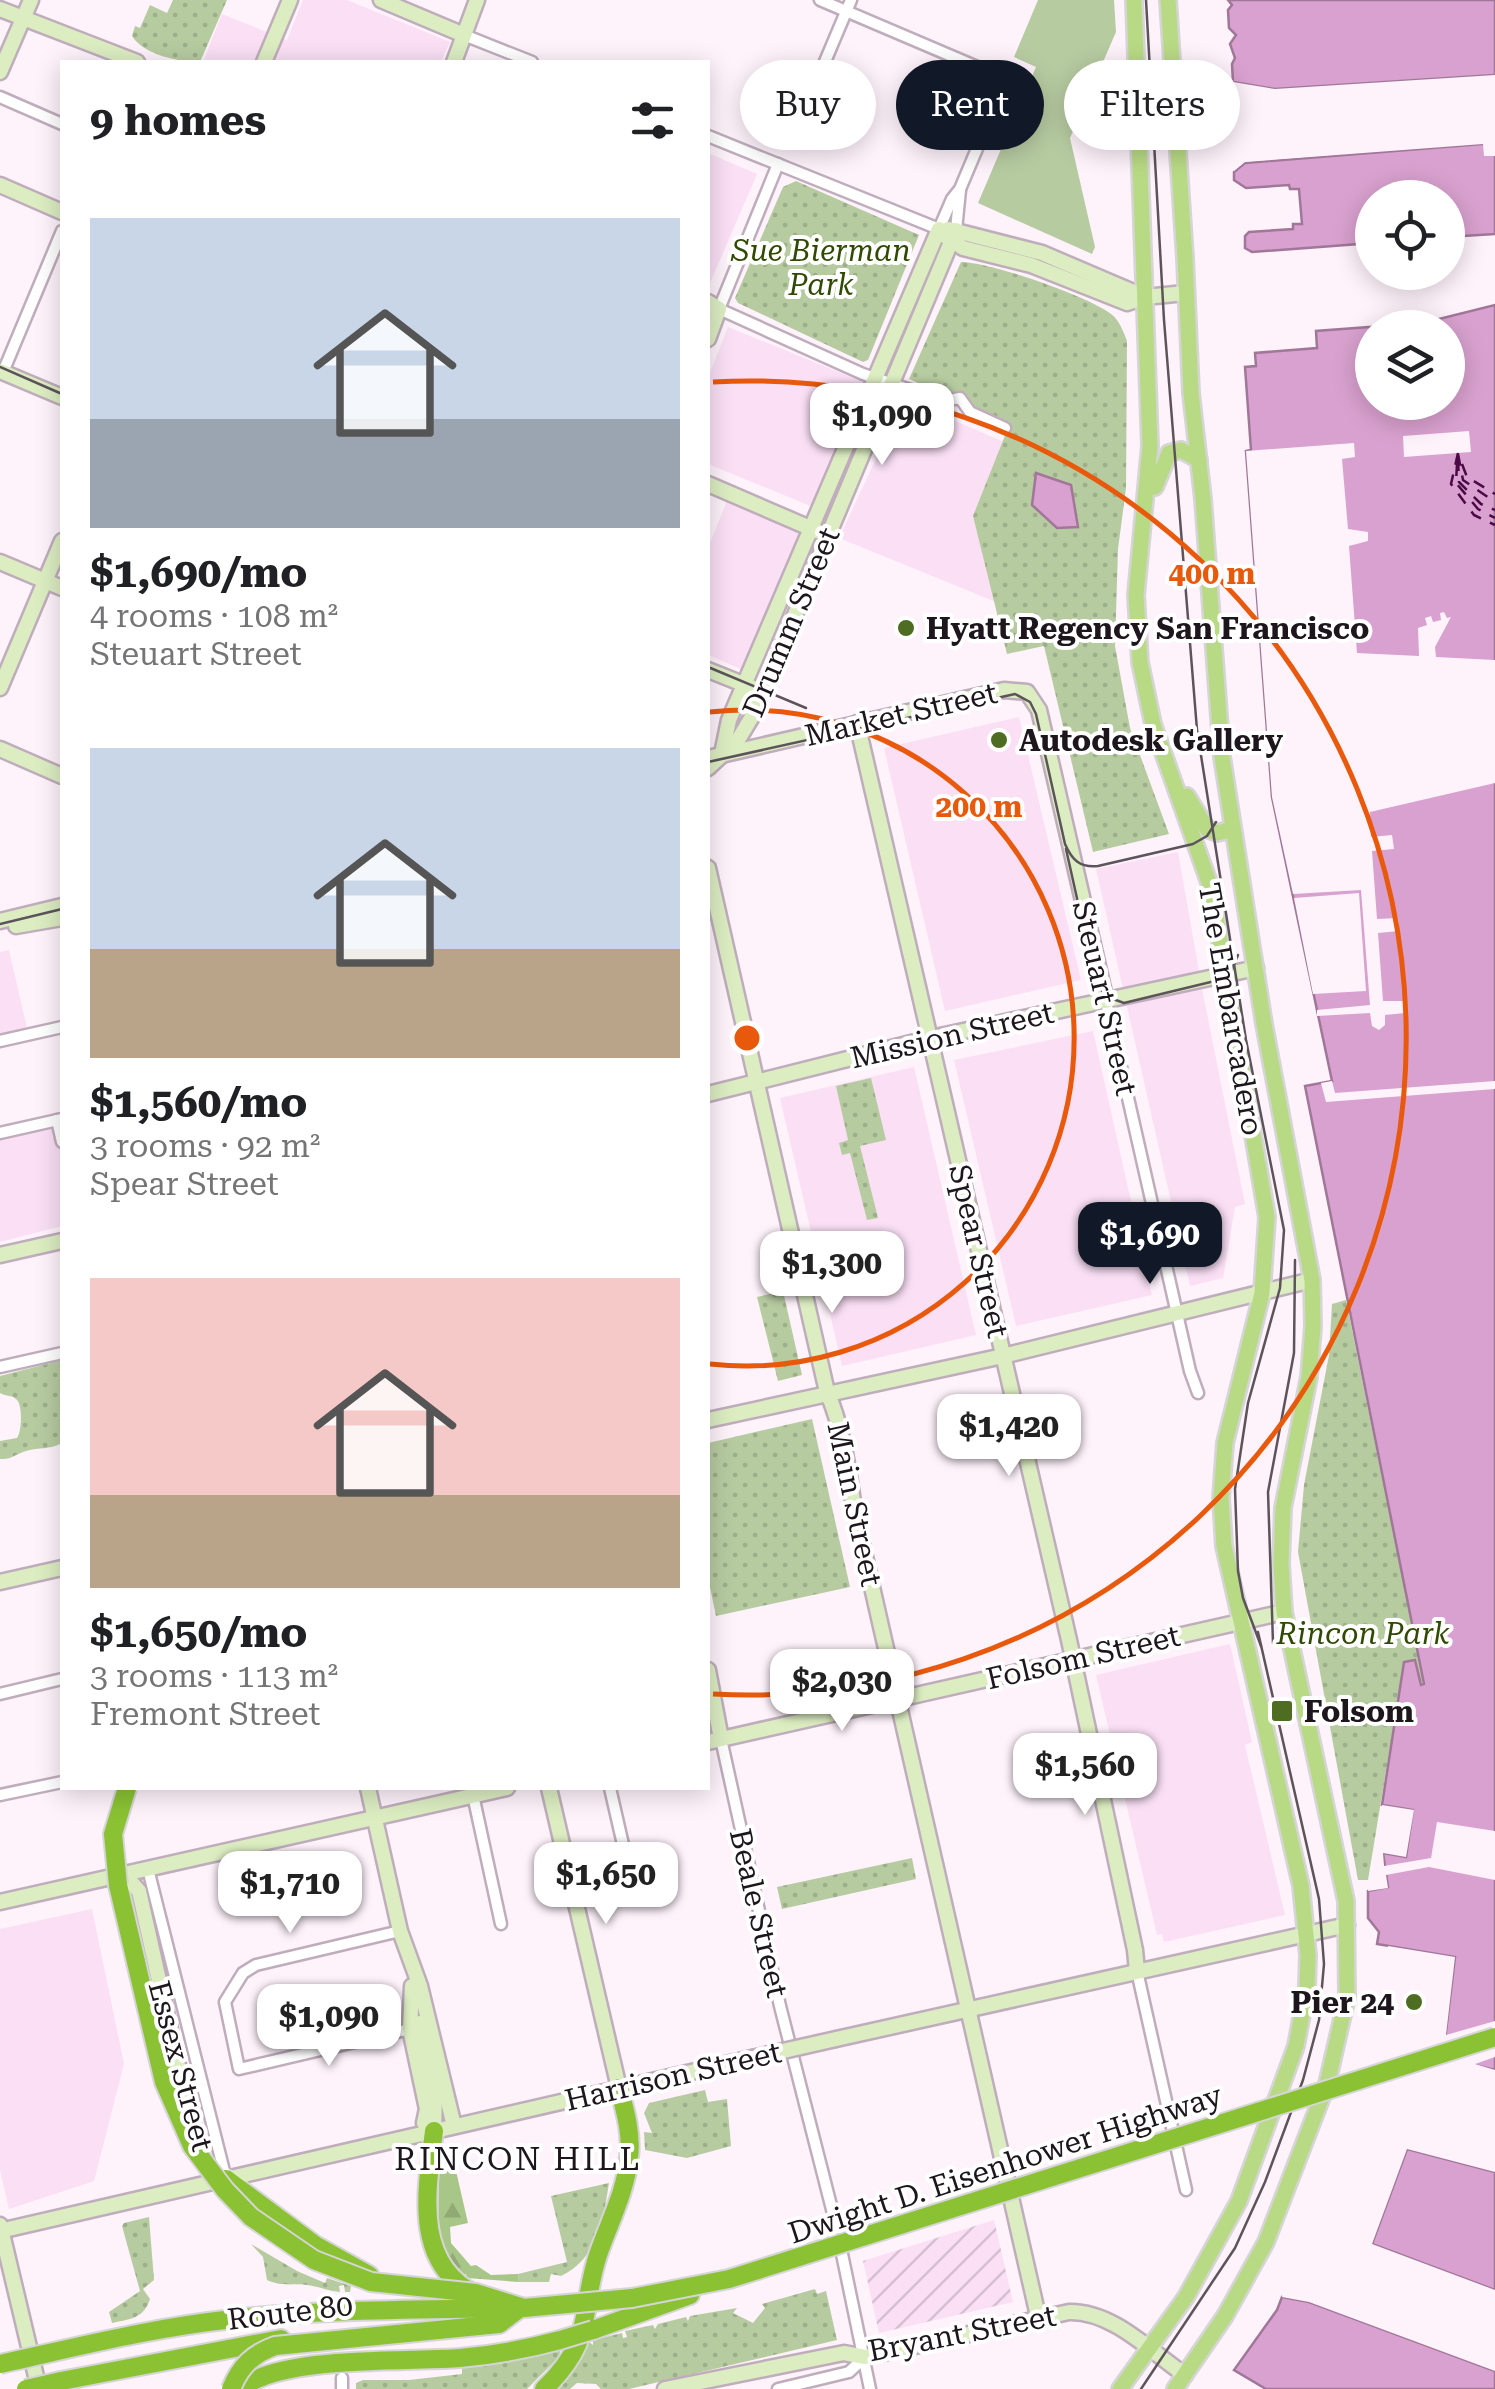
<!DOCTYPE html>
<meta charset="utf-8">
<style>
:root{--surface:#fff;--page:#f6f6f6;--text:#202124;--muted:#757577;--accent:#111827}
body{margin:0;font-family:"Roboto Serif",serif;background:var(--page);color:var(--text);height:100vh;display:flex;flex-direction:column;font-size:38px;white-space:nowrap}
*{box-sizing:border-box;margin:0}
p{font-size:32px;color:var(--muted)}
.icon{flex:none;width:55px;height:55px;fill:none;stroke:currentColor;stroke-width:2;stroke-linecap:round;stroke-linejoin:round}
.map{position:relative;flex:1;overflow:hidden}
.panel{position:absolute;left:60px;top:60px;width:650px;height:1730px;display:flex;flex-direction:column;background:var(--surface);border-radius:0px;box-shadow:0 5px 25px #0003}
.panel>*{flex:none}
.banner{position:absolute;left:740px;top:60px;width:605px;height:90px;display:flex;gap:20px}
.fabs{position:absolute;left:1355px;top:180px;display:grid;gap:20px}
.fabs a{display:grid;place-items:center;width:110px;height:110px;border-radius:50%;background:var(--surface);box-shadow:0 5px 25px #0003;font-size:50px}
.price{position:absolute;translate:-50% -85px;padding:0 22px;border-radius:20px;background:#fff;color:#222;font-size:32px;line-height:65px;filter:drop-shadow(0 2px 5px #0008)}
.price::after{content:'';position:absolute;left:50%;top:60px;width:30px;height:22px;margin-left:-15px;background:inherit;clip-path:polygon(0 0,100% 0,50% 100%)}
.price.current{background:var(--accent);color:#fff}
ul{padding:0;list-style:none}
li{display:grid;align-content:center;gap:20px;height:530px;padding:0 30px}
li span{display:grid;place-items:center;height:310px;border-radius:0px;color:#555}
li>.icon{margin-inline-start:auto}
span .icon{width:180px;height:180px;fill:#fffc;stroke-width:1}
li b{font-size:42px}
h2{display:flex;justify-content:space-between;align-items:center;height:120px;padding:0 30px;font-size:42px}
.tag{padding:0 35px;border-radius:45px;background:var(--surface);box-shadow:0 5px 25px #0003;font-size:35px;line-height:90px}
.tag.current{background:var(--accent);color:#fff}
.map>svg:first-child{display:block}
</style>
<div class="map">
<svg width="1495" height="2389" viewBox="0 0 1495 2389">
<defs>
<pattern id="industrial-furrows" width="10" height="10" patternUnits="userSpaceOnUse" patternTransform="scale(2.5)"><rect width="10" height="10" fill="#fadff5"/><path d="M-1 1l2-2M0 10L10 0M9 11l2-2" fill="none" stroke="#d6bfd1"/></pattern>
<pattern id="green-dots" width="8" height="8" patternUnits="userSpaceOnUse" patternTransform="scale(2.5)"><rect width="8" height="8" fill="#b7cba1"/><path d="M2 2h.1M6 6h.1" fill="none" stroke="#9dae8a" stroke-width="1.8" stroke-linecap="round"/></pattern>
<pattern id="forest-firs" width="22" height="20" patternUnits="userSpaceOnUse" patternTransform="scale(2.5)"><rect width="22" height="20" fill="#a8c688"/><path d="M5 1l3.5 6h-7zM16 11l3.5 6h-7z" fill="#90a975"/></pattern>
</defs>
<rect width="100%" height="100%" fill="#fef2fb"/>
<g fill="#fadff5">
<path d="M303 0H347L450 42 441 62H203L222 14 287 40Z"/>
<path d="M708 153 757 174 710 283 708 282Z"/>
<path d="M728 327 863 382 813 507 708 464V378Z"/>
<path d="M904 399 1004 442 973 516 996 602 839 538Z"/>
<path d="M727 501 800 533 741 669 708 655V548Z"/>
<path d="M1019 717 1081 980 945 1011 884 748Z"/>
<path d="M1178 852 1203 994 1245 1204 1235 1207 1223 1278 1190 1286 1096 869Z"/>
<path d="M9 950 27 1028 0 1035V952Z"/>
<path d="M1093 1031 1152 1295 1016 1326 954 1060Z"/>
<path d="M914 1067 976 1335 842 1366 780 1098Z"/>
<path d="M54 1125 62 1159V1226L0 1242V1138Z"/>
<path d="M1230 1644 1252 1742 1245 1745 1285 1915 1164 1942 1162 1934 1157 1935 1096 1675Z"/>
<path d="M92 1909 124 2064 94 2181 9 2209 0 2170V1929Z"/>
</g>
<path fill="url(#industrial-furrows)" d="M994 2220 1013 2302 879 2333 863 2261Z"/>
<g fill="url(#green-dots)">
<path d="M173 0H227L200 62C179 62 144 55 132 36L135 26 140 28 150 5 167 13Z"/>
<path d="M796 181 919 235 868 360 863 362 738 303 735 298 783 187Z"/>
<path d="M961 262C990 262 1088 296 1111 314 1120 321 1123 331 1127 341L1126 488 1118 549 1115 646 1130 728 1169 834 1093 852 1044 646 1007 654 973 516 1010 423 909 379Z"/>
<path d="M871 1078 886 1140 860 1146 878 1218 867 1220 850 1153 842 1155 839 1143 848 1140 836 1086Z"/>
<path d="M783 1291 802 1375 778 1381 757 1297Z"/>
<path d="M1346 1300 1424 1685 1404 1662 1368 1880H1358L1298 1552 1304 1485 1329 1355 1332 1304Z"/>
<path d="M62 1360V1397L60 1398 62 1443C49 1450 40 1447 26 1451 15 1454 12 1460 0 1459V1441L17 1438C22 1432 23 1404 16 1399 12 1395 5 1396 0 1393V1376Z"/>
<path d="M812 1419 850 1587 716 1616 708 1578V1443Z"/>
<path d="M912 1858 916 1879 782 1909 777 1887Z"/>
<path d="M705 2090 708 2102 727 2099 731 2146 687 2158 645 2150 644 2132 652 2133 644 2113 649 2103Z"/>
<path d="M609 2183C603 2221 598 2258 561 2276L551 2274 549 2282H519L518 2274 567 2262 551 2196Z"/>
<path d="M149 2217 154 2280 143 2289 150 2299C144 2318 131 2319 112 2323L109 2312 140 2291 122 2226 124 2223Z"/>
<path d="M251 2244 297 2271 325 2283 327 2278 351 2286 350 2292H345L344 2285 339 2286 340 2292C328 2291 317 2286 307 2285 293 2283 281 2287 267 2280L263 2257Z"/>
<path d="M815 2289 817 2294 826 2291 837 2340 629 2389H601L596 2384 577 2383 570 2389H556L588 2341 593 2345V2340L622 2333 623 2338 627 2337 625 2331 653 2325 655 2329 658 2324 686 2317 688 2321 690 2316 737 2308 733 2313 753 2323 765 2308 762 2304Z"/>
<path d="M561 2347 559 2357 527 2389H356V2383L363 2380H409L462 2374V2367Z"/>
</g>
<path fill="url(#forest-firs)" d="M450 2145 468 2223 450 2227 451 2243 471 2266 476 2265 491 2275 518 2274 519 2282 467 2278 466 2274 461 2277 438 2241 439 2155Z"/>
<path fill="#b7cba1" d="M1038 0H1114L1116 32 1070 138 1095 247 1092 254 978 203 1036 67 1014 57Z"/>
<g fill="#d9a1cf" stroke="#a17799" stroke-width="2.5" fill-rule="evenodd">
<path d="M1228 0H1495V75L1275 89 1233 82 1232 64 1235 58 1230 44 1236 35 1229 28 1228 10 1232 5Z"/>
<path d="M1495 143V234L1448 237V198H1372V243L1252 252 1245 248V236L1249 232 1293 229V224H1302L1299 189H1290L1289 185 1246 188 1234 180V172L1245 163Z"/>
<path d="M1495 305V2070L1443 2057 1455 1957 1377 1944 1379 1932 1368 1918V1891L1388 1887 1383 1853 1406 1857 1413 1810 1382 1805 1404 1662 1415 1660 1421 1685 1424 1684 1305 1086 1332 1081 1272 797 1246 451 1251 450 1245 367 1256 366 1255 353 1317 348 1316 331 1423 323ZM1372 328H1448V402H1372Z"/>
<path d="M1036 473 1071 485 1078 527 1057 528 1032 505Z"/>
<path d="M1407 2149 1495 2172V2290L1372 2244Z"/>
<path d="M1282 2297 1309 2302 1495 2371V2389H1266L1234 2370 1277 2310Z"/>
</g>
<g fill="#fef2fb">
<path d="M1495 75V80L1276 94 1233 88V82L1275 89Z"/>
<path d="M1495 138V156H1484L1483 144 1245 162 1234 171V166L1243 158 1285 156 1289 152Z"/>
<path d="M1469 431 1471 452 1404 457 1403 436Z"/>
<path d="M1354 443 1355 457 1342 459 1348 529 1368 532V541L1349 546 1357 653 1419 656 1418 628 1427 625 1425 618 1431 616 1433 622 1441 620 1440 613 1444 612 1447 618 1451 617 1435 647 1436 657 1495 660V783L1370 812 1371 837 1392 835 1394 849 1372 851 1377 919 1398 918 1399 931 1378 933 1383 1001H1404L1405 1013 1385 1015V1025L1379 1030 1372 1026 1370 1013 1317 1016V1010L1370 1005 1361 890 1293 894 1272 797 1246 451Z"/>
<path d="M1359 893 1366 991 1313 994 1294 898Z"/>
<path d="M1332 1081 1335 1093 1495 1081V1089L1326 1102 1321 1083Z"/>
<path d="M1382 1805 1414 1810 1406 1857 1383 1853 1384 1866 1431 1858 1437 1822 1495 1831V1880L1429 1867 1386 1875 1388 1888 1368 1891 1369 1886 1382 1884 1379 1850 1402 1851 1408 1815 1381 1810Z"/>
<path d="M1388 1946 1455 1957 1446 2035 1495 2021V2057L1475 2064 1495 2070V2075L1441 2062 1438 2056 1450 1961 1387 1951Z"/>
<path d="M1405 2144 1495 2167V2172L1407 2149 1372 2244 1495 2290V2295L1368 2247Z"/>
<path d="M1283 2292 1311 2297 1495 2365V2371L1309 2302 1282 2297Z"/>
</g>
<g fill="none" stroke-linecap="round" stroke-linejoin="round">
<g stroke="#4c0946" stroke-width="2.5" stroke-dasharray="12 10" stroke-linecap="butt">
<path d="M1458 453 1451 484 1474 515 1495 525"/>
<path d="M1458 454 1463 480 1495 502"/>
<path d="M1458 459 1459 482 1481 504 1495 510"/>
<path d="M1457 464 1456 483 1478 509 1495 518"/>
<path d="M1462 464 1467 477 1495 494"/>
</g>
<g stroke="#c0adbc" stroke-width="15">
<g id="street">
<path d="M464 35 532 62"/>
<path d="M0 97 62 124"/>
<path d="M794 135 851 0"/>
<path d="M708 136 939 229 952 199 960 189 1003 87V78L820 0"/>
<path d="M778 164 719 309 863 374 944 401 960 398 970 412 1005 428"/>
<path d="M956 230 960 190"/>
<path d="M3 372 62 231"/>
<path d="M1106 1001 1190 1371 1198 1393"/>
<path d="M0 1041 62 1027"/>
<path d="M57 1120 62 1142"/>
<path d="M0 1133 62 1119"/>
<path d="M0 1367 62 1353"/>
<path d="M0 1694 62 1679"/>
<path d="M721 1739 780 2006 836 2225 870 2389"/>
<path d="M610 1788 627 1862"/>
<path d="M0 1795 62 1782"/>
<path d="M473 1795 501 1924"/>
<path d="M148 1869 226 2179"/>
<path d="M400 1931 256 1965 243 1973 225 2002 239 2069 410 2029"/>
<path d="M1137 1971 1186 2190"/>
<path d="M342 2378V2389"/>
<path d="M778 2389 849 2372 865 2357"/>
</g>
</g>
<g stroke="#c0adbc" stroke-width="19">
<g id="secondary">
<path d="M381 0 464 35"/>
<path d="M0 9 137 62"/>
<path d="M264 62 290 0"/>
<path d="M454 62 477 0"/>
<path d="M0 72 31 0"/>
<path d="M0 185 62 212"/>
<path d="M948 229 1042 253 1145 297"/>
<path d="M945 236 963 248 1031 265 1127 303 1145 297 1185 293"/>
<path d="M708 302 719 309 708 339"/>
<path d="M0 371 62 397"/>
<path d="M708 484 817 531"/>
<path d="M0 562 62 588"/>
<path d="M708 670 753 688"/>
<path d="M0 688 62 541"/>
<path d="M857 723 1069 1640 1135 1950 1137 1971"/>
<path d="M0 749 62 776"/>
<path d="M722 754 729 720 939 229"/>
<path d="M708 758 1004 690 1027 692 1039 710 1106 1001"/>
<path d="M708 768 738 740 753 715 956 230"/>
<path d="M708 868 827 1392C843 1428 848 1469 854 1508L1038 2316"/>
<path d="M0 921 62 906"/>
<path d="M16 926 62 918"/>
<path d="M708 1094 931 1038 1256 968"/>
<path d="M0 1255 62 1241"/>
<path d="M708 1420 1003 1356 1312 1280"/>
<path d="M0 1582 62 1568"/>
<path d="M708 1670 721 1739"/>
<path d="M708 1742 1284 1612"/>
<path d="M368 1788 400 1931 420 1986 454 2126"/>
<path d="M549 1788 619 2088"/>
<path d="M119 1878 130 1881 139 1891 186 2101 199 2145"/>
<path d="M0 1902 507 1788"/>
<path d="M412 1986 410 2029 427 2109 424 2123"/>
<path d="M420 2023 435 2093 434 2131"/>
<path d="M836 2039 1347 1925"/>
<path d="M0 2225 39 2389"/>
<path d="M0 2231 752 2058"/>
<path d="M665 2389 844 2353 865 2357 1069 2312C1113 2311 1150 2351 1185 2375"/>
</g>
</g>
<g stroke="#d6d5d6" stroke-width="20">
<g id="primary">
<path d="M1168 0 1185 258 1191 393 1203 499 1222 757 1264 1024 1312 1280 1313 1326 1309 1377 1283 1508 1281 1564 1284 1612 1346 1901 1347 1997 1327 2084 1266 2242 1225 2316 1175 2389"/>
<path d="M1155 487 1169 453 1181 450 1199 460"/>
<path d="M1187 796 1207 829 1217 833 1233 829"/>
<path d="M1120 2389 1186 2297 1239 2201 1296 2046 1307 1987 1308 1955 1301 1886 1224 1546 1221 1498 1225 1443 1262 1293 1267 1217 1211 888 1153 724 1140 662 1136 595 1150 446 1134 0"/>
</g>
</g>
<g stroke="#d6d5d6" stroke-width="22">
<g id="highway">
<path d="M118 1885 136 1962"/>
<path d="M434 2131C427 2189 412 2263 476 2295"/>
<path d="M226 2179 315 2245 369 2275"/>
<path d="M593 2330 690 2295"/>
<path d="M61 2381 281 2339"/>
<path d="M241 2389C278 2355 408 2362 460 2358 494 2355 527 2349 560 2340"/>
<path d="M544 2389C596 2339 579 2313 598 2255 609 2223 626 2191 629 2157 632 2134 625 2110 619 2088"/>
</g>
</g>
<use href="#street" stroke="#fff" stroke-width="10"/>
<use href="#secondary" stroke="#dcedc2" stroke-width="14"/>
<use href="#primary" stroke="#b9da85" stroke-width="15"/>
<use href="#highway" stroke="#8ac233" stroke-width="18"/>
<g stroke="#5d545b" stroke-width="2.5">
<path d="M1146 0 1164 320 1197 730 1246 1040 1284 1230 1280 1288 1248 1403 1235 1489 1238 1571 1243 1598 1261 1646"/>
<path d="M0 367 62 394"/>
<path d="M708 667 806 708"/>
<path d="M708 762 1015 694 1030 702 1036 714 1065 844C1072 860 1080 868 1098 866L1193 844 1207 836 1216 822"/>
<path d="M1066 849 1095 979 1105 996 1124 1003 1219 980 1231 972 1238 955"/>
<path d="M0 924 62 909"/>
<path d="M1273 1643 1268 1492 1294 1353 1295 1260"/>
<path d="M1141 2389 1235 2248 1265 2182 1303 2080 1319 2020 1324 1964 1319 1899 1258 1632"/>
</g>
<g stroke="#c0adbc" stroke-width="19" stroke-linecap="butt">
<path id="secondary-bridge" d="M752 2058 836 2039"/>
</g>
<g stroke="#d6d5d6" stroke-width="22" stroke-linecap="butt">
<g id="highway-bridge">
<path d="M118 1885 113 1834 127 1788"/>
<path d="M136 1962 164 2082 192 2146 225 2190 251 2217 314 2260 371 2282 476 2293 524 2308 632 2298 729 2279 1495 2037"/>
<path d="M560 2340 593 2330"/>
<path d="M0 2364C77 2347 155 2327 234 2319 325 2309 418 2310 510 2308"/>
<path d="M26 2389 61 2381"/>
<path d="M231 2389C240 2366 253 2354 275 2346L499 2324 520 2308"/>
</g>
</g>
<use href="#secondary-bridge" stroke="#dcedc2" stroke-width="14"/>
<use href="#highway-bridge" stroke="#8ac233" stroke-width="18"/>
</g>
<g fill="none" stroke="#e8590c" stroke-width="5">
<path d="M710 712A328 328 0 1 1 710 1364"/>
<path d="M713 382A657 657 0 1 1 713 1694"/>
</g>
<g fill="#4e6c22" stroke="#fff" stroke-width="4">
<circle cx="906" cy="628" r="10"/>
<circle cx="999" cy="740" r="10"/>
<rect x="1270" y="1699" width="24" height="24" rx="5"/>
<circle cx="1414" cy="2002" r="10"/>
</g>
<g text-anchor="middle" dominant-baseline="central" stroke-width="8" stroke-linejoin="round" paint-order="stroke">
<g font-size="30" font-style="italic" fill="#304903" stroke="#fff">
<text x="821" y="250">Sue Bierman<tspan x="821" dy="34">Park</tspan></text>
<text x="1363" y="1633">Rincon Park</text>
</g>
<g font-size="30" fill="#1d161c" stroke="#fff">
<text transform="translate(791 622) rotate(-67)">Drumm Street</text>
<text transform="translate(901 714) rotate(-13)">Market Street</text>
<text transform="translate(1105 998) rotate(77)">Steuart Street</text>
<text transform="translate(1231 1009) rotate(80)">The Embarcadero</text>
<text transform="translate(952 1035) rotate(-13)">Mission Street</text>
<text transform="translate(979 1251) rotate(77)">Spear Street</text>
<text transform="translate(855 1504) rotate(78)">Main Street</text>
<text transform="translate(1083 1657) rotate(-13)">Folsom Street</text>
<text transform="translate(759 1913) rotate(77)">Beale Street</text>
<text transform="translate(181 2066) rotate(75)">Essex Street</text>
<text transform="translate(673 2076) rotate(-13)">Harrison Street</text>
<text transform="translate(1005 2164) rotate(-18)">Dwight D. Eisenhower Highway</text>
<text transform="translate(290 2312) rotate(-7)">Route 80</text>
<text transform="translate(962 2333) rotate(-11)">Bryant Street</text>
</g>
<g font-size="30" font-weight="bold" fill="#1d161c" stroke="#fff" text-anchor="start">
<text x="926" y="628">Hyatt Regency San Francisco</text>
<text x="1019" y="740">Autodesk Gallery</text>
<text x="1304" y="1711">Folsom</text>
<text x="1394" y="2002" text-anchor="end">Pier 24</text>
</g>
<g font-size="32" letter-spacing="2.5" fill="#1d161c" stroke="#fff">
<text x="518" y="2159">RINCON HILL</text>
</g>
</g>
<circle cx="747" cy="1038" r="15" fill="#e8590c" stroke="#fff" stroke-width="5"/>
<g font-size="30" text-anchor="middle" font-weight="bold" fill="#e8590c" stroke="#fff" stroke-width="8" stroke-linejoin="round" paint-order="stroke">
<text x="1212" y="584">400 m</text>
<text x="979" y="817">200 m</text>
</g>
</svg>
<div class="fabs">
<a><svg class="icon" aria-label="locate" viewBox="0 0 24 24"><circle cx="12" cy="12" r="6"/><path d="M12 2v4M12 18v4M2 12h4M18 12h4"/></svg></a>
<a><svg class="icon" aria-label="layers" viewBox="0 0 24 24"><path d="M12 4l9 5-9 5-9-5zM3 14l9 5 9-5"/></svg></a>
</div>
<b class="price" style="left:882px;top:468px">$1,090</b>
<b class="price current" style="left:1150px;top:1287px">$1,690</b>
<b class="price" style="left:832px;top:1316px">$1,300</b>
<b class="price" style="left:1009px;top:1479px">$1,420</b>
<b class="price" style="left:842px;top:1734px">$2,030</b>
<b class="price" style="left:1085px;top:1818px">$1,560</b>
<b class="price" style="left:606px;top:1927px">$1,650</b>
<b class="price" style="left:290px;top:1936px">$1,710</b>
<b class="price" style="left:329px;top:2069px">$1,090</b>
<div class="banner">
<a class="tag">Buy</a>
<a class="tag current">Rent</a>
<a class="tag">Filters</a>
</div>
<section class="panel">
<h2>9 homes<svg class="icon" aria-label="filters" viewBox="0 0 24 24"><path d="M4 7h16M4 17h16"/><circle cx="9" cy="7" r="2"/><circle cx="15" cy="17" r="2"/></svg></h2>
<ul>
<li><span style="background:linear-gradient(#c9d6e8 65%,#9aa5b1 0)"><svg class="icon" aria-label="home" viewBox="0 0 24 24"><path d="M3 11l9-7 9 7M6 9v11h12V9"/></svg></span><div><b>$1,690/mo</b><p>4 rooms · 108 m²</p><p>Steuart Street</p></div></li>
<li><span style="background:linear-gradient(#c9d6e8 65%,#b9a48a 0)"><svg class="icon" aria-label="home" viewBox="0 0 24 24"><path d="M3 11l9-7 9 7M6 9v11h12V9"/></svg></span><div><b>$1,560/mo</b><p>3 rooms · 92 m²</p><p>Spear Street</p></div></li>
<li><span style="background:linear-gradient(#f6c9c9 70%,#b9a48a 0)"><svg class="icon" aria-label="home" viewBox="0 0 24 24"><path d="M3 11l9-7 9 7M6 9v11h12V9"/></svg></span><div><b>$1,650/mo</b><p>3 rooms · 113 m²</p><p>Fremont Street</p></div></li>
</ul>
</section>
</div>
